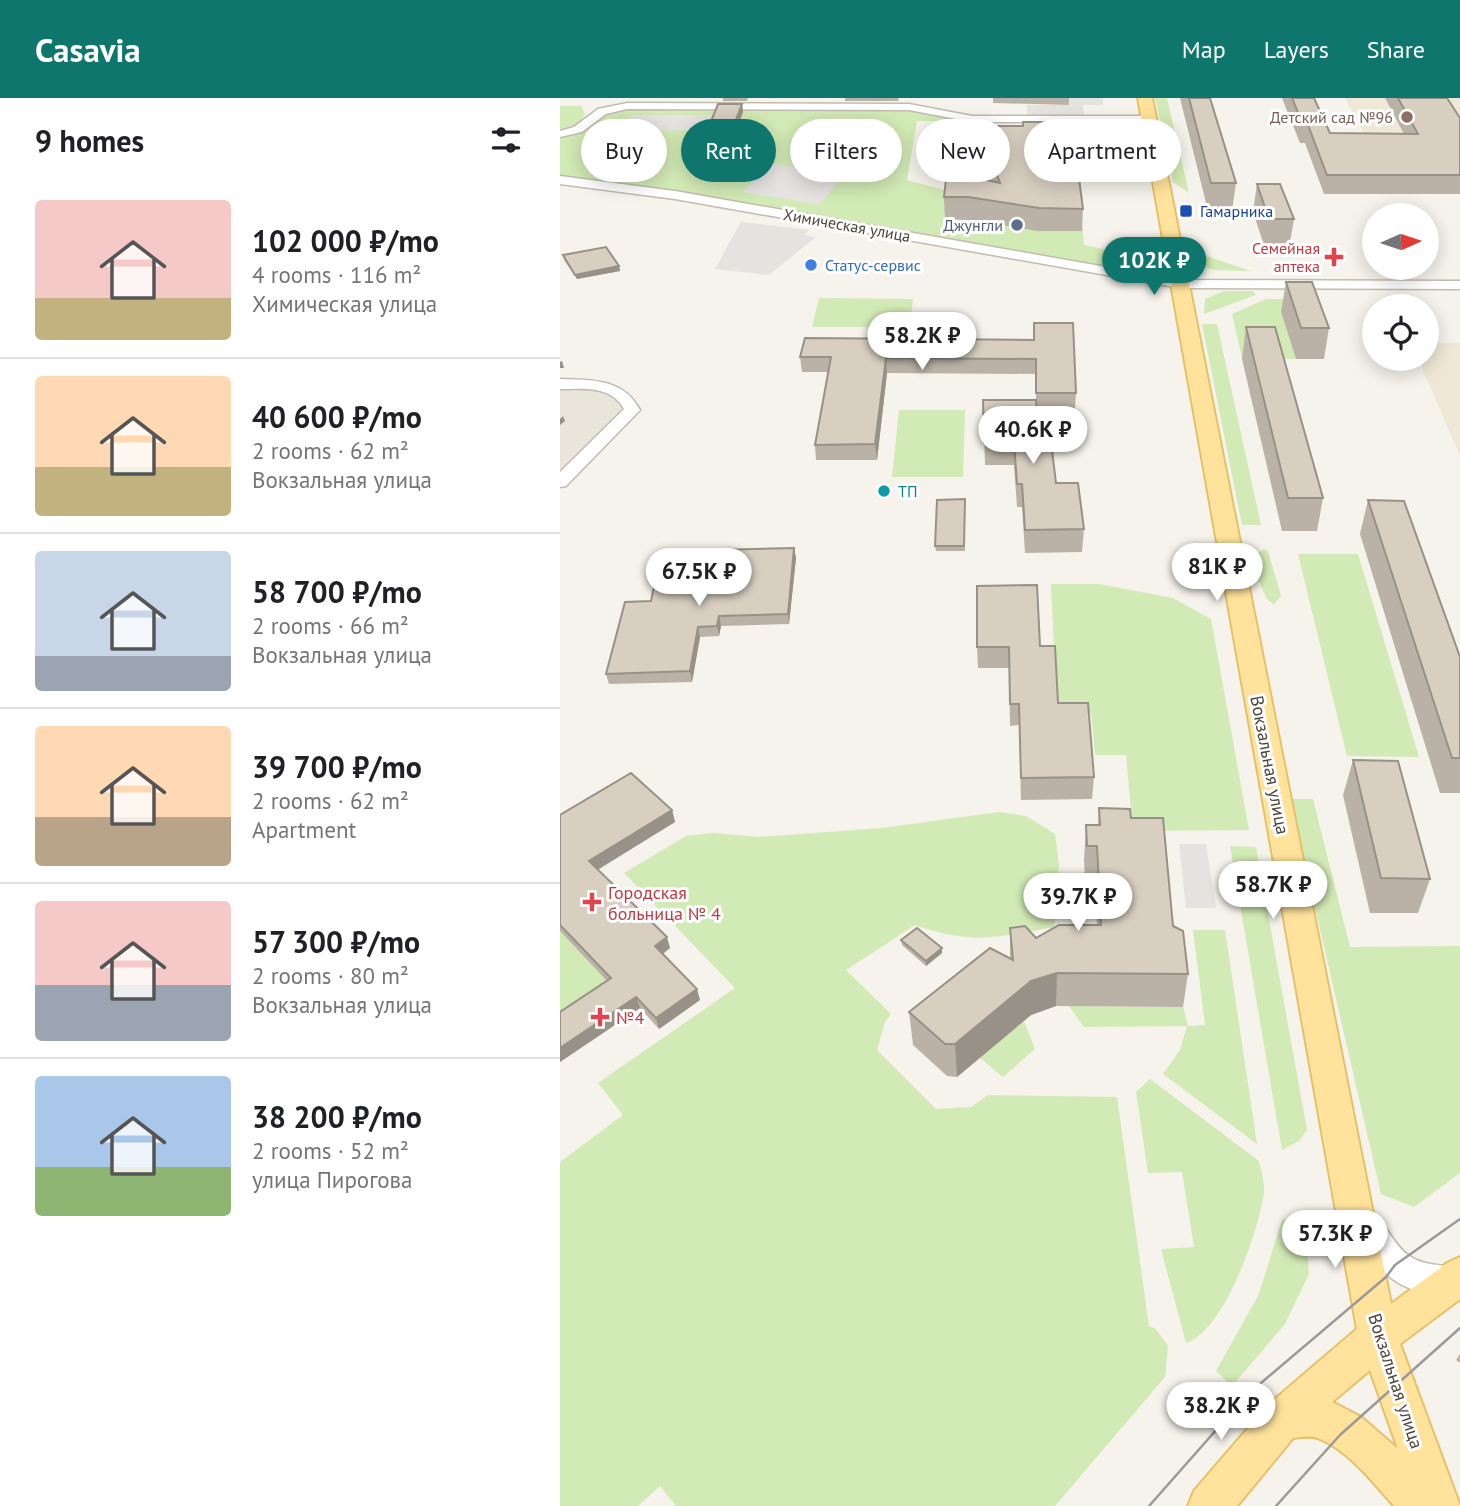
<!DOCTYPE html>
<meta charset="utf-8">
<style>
:root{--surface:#fff;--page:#f6f6f6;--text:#202124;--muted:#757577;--line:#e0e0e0;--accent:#0f766e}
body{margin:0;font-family:"PT Sans",sans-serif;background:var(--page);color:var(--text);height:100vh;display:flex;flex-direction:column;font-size:26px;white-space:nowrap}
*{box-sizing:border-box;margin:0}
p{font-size:23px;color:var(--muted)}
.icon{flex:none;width:38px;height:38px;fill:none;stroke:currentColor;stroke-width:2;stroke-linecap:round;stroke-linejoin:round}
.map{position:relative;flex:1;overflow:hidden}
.sheet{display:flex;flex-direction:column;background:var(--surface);width:560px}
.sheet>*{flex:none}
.guide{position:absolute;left:21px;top:21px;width:665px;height:63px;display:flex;gap:14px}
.needle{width:46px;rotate:87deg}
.buttons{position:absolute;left:802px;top:105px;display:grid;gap:14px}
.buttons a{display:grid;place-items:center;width:77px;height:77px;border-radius:50%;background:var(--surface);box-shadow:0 4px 18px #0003;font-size:35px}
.price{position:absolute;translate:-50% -60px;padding:0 16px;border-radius:24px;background:#fff;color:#222;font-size:23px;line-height:46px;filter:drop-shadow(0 2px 4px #0008)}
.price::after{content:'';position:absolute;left:50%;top:42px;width:21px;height:16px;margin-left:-10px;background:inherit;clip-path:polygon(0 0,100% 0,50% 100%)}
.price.active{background:var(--accent);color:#fff}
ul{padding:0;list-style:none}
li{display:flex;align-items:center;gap:21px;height:175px;padding:0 35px}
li+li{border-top:2px solid var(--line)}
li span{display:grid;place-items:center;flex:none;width:196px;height:140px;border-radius:7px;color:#555}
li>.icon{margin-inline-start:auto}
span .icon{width:84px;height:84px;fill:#fffc;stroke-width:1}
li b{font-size:30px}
h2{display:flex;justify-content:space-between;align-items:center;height:84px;padding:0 35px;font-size:30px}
.tag{padding:0 24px;border-radius:32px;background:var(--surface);box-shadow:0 4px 18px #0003;font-size:24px;line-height:63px}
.tag.active{background:var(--accent);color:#fff}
header{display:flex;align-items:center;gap:42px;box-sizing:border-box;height:98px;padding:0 35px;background:var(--accent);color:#fff}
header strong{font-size:33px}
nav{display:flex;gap:38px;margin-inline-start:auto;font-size:24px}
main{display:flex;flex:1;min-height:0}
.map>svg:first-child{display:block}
</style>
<header>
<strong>Casavia</strong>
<nav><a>Map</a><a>Layers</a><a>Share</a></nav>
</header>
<main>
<section class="sheet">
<h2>9 homes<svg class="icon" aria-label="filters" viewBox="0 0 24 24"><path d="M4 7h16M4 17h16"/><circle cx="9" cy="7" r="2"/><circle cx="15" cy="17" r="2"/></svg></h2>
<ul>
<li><span style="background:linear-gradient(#f6c9c9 70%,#c2b280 0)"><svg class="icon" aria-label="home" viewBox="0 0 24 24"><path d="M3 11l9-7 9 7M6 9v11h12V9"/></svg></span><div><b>102 000 ₽/mo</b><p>4 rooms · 116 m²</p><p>Химическая улица</p></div></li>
<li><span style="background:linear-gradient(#ffd9b3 65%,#c2b280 0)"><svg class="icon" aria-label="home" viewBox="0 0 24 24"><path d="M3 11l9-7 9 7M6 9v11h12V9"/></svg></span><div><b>40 600 ₽/mo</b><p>2 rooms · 62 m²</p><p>Вокзальная улица</p></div></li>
<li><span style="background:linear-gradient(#c9d6e8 75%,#9aa5b1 0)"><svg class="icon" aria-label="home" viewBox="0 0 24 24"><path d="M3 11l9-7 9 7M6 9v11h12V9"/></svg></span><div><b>58 700 ₽/mo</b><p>2 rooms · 66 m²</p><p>Вокзальная улица</p></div></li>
<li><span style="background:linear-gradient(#ffd9b3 65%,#b9a48a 0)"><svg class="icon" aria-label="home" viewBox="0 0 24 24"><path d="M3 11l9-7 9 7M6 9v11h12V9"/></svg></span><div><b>39 700 ₽/mo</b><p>2 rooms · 62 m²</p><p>Apartment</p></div></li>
<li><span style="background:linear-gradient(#f6c9c9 60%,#9aa5b1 0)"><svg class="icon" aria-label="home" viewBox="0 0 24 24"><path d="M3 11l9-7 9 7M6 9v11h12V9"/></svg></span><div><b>57 300 ₽/mo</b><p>2 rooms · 80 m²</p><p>Вокзальная улица</p></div></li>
<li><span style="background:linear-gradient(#a9c7e8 65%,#8fb573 0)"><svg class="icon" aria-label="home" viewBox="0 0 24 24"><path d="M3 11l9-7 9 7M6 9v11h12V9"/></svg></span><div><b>38 200 ₽/mo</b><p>2 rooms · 52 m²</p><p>улица Пирогова</p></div></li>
</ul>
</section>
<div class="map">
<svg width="900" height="1408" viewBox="0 0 900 1408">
<rect width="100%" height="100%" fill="#f6f3ec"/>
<path fill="#eae5da" d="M0 286 49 288 72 312 0 384Z"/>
<g fill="#efe8d6">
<path d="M785 0H900V39L805 38Z"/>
<path d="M866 245H900V358L858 261H866Z"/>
</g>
<g fill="#d2eab5">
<path d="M595 0H607L629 95 613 84Z"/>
<path d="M0 8H21L25 16 17 29 0 34Z"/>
<path d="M67 8 349 9 412 23H357L347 82 411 99H520L524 147 571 157 573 178 0 82V36L18 32 42 13Z"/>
<path d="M631 153 688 172 693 173 653 172 639 167Z"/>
<path d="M664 193H693L696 197 644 216 645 201Z"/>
<path d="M259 200 353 201 350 229H252Z"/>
<path d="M706 201H753L721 214 736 261 682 260 672 216Z"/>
<path d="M642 226H657L701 427H682Z"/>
<path d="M339 312H405L403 379H332Z"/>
<path d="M704 451 708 453 721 498 714 507 707 501 689 463 694 457Z"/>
<path d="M738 456H798L859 659 787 658Z"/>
<path d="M491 486H539L613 500 651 521 689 732 573 733 566 657H535L531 615H497Z"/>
<path d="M730 701H753L790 849 900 848V1075L854 1109 821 1096Z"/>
<path d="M439 714 466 718 495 736 499 766 494 829C437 840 411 847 355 827L286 872 331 916 325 924 317 952 376 1011 411 1009 428 997 557 999 589 1228 596 1231 608 1248 605 1279 495 1408H116L100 1388 78 1408H0V1064L63 1017 38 985 175 890 64 775 126 738 154 735 198 739 322 730Z"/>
<path d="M670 748 696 749 747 1032 739 1043 722 1052Z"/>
<path d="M633 832H665L697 1046 603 976 620 952 627 928 524 929 509 908 617 909 622 904 628 928 645 927Z"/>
<path d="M0 833 53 889 0 927Z"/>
<path d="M464 923 475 951 443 979 420 960Z"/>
<path d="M590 981 699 1063C701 1073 705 1085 704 1095 698 1134 665 1232 626 1245L601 1151 634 1149 622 1074 588 1075 576 994Z"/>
<path d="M745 1119 749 1176 725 1226 672 1288 656 1273 699 1196 722 1122Z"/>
</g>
<g fill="#e5e3e0">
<path d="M509 0H543V7H523L524 18H467V7H509Z"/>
<path d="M70 17H156L149 32 60 33Z"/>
<path d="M209 65 283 77 260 107 183 94Z"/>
<path d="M181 124 249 132 244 137 256 139 209 177 155 171Z"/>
<path d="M619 746H646L656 810H626Z"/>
</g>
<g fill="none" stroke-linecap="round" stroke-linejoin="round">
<g stroke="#c2bbae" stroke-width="3">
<g id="minor">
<path d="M67 5 349 6 412 18H589L595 21 589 24H412L349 12 67 11 46 16 22 34 0 39V33L14 29 38 11Z"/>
<path d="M0 78 115 93 620 182 900 183V191L620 190 115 101 0 86Z"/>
<path d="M0 281C32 282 63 280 80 312L6 388 0 389V374L64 311C51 287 23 291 0 291Z"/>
<path d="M804 1109C823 1116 830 1144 848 1157 864 1169 882 1165 900 1172V1196C889 1200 879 1199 867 1196 827 1187 805 1159 789 1123L793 1113Z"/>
</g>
</g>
<g stroke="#e6c16a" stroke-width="4">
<path id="major" d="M578 0H592L831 1206 887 1165 900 1159V1201L840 1246 900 1408H834C814 1385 789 1353 760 1341 752 1337 741 1339 733 1340L677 1408H628L634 1393 708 1307 797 1231ZM810 1272 838 1351 801 1319 772 1304Z"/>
</g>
<use href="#minor" fill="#fff" fill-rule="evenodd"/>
<use href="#major" fill="#ffe39c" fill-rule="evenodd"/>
<g stroke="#9a9a9a" stroke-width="2.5">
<path d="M589 1408 688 1296 826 1179 835 1167 900 1121"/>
<path d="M716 1408 780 1337 900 1230"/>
</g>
</g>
<g fill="#bab2a6">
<path d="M163 0H188L187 3H163Z"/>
<path d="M285 0H339L338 3H285Z"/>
<path d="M433 0H509V7L433 5Z"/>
<path d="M620 0H650L676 85 672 113H648Z"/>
<path d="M722 0H754L770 35 844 36 825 0H887L900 20V96H764L745 45H740Z"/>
<path d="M182 6 183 14 171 45H146L145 38Z"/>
<path d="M484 28 507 40 521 52V73L519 79 523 111 522 133H478L408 122 385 121 384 99 431 83 426 69V48L437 39Z"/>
<path d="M697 86 734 121 729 150H705L693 114Z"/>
<path d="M3 157 59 168 60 173 17 181 4 162Z"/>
<path d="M726 184 769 230 764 261H736L721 214Z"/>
<path d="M686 229 763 400 757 433H722L682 261Z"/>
<path d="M474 242 516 295 515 310H476L479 344 496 385 524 431 522 454 465 455 462 409H457L454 367H425L423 302H476V276L327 275 317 362H256L255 347 268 274H242L240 259Z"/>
<path d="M405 401V453H376L375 448Z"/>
<path d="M808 402 900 559V695H880L800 436Z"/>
<path d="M234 450 236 460 229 526 161 528 159 538 140 539 132 584 49 586 46 576 91 503 151 473Z"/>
<path d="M480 548 498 605 534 679 532 701 461 702 459 627 450 628 449 570H418L417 549Z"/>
<path d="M793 662 870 781 858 815H810L783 697Z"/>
<path d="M539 710 571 720 613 828 628 876 623 909 496 908 471 917 397 979 387 978 353 947 349 914 450 861V830L476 840 537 827 535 783H525L524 762 526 727H538Z"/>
<path d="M112 712 115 724 38 772 110 850 103 856 140 902 99 931 80 910 0 964V914L47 883 0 833V717Z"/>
<path d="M341 842 382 855 366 868 342 847Z"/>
<path d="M900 1256V1265L896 1262Z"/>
</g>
<g fill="#979187">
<path d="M182 6 183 14 171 45 170 37Z"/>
<path d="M521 52V73L516 87 517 65Z"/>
<path d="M59 168 60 173 17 181 15 177Z"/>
<path d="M326 260 327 275 317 362 315 346Z"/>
<path d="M2 263 4 270H0V264Z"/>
<path d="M3 318 5 323 0 327V321Z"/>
<path d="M234 450 236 460 229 526 228 516Z"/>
<path d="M159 518 161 528 159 538 157 528Z"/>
<path d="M138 529 140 539 132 584 130 573Z"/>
<path d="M112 712 115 724 33 774 29 763Z"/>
<path d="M107 839 110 850 98 859 95 848Z"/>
<path d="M382 850V855L366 868V863Z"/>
<path d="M497 875 496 908 471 917 397 979 395 946 471 883Z"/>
<path d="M137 891 140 902 99 931 96 920Z"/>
<path d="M76 899 80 910 0 964V950Z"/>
</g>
<g fill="#d8cfc1" stroke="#979187" stroke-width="2">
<path d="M629 0H650L676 85H651Z"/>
<path d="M732 0H754L770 35 858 36 838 0H887L900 20V77H767L748 27H743Z"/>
<path d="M158 6H182L170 37 145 38Z"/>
<path d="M463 24H484V28H504L507 40H520L521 52 517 65 523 111 479 110 408 99H384L387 73 440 85 426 48 427 39H437V28H463Z"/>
<path d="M697 86H720L734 121H709Z"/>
<path d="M46 149 59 168 15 177 3 157Z"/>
<path d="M726 184H752L769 230H741Z"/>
<path d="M474 225H513L516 295H476V261L326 260 315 346 255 347 271 259H240L245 240 474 242Z"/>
<path d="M686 229H715L763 400H728Z"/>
<path d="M423 302H476L479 344H491L496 385H518L524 431 465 432 462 386H457L454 344 424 345Z"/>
<path d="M405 401 404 448H375L377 402Z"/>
<path d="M808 402 844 403 900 559V660H892Z"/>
<path d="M234 450 228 516 159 518 157 528 138 529 130 573 46 576 65 504 91 503 97 474 151 473 155 452Z"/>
<path d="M477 487 480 548H495L498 605H528L534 679 461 680 459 606H450L449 549H417V488Z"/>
<path d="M793 662 838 663 870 781 821 780Z"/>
<path d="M71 675 112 712 29 763 107 839 95 848 137 891 96 920 76 899 0 950V914L51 880 0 827V717Z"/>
<path d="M539 710 570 711 571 720H603L613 828 623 833 628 876 497 875 471 883 395 946H385L349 914 430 850 453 862 450 830 465 828 476 840 499 827H541L537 748H527L526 727H540Z"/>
<path d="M357 830 382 850 366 863 341 842Z"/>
</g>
<circle fill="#8d6e63" stroke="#fff" stroke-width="2.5" cx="847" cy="19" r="7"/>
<rect fill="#1a4fb4" stroke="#fff" stroke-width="2.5" x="619" y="106" width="14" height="14" rx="3.5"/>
<circle fill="#5c6f8a" stroke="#fff" stroke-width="2.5" cx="457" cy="127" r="7"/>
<g fill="#e0444e" stroke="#fff" stroke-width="2.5">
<path d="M770.5 148.5h7v7h7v7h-7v7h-7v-7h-7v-7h7z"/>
<path d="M28.5 793.5h7v7h7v7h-7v7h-7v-7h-7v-7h7z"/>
<path d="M36.5 908.5h7v7h7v7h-7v7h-7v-7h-7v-7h7z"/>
</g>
<circle fill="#3f7fe0" stroke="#fff" stroke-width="2.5" cx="251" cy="167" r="7"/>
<circle fill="#0f9aa8" stroke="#fff" stroke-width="2.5" cx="324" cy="393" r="7"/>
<g text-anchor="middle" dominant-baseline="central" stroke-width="6" stroke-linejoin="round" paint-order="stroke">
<g font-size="16" fill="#785e54" stroke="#fff" text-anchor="end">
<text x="833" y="19">Детский сад №96</text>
</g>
<g font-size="16" fill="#164399" stroke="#fff" text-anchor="start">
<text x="640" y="113">Гамарника</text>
</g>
<g font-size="16" fill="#4b4439" stroke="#fff">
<text transform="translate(287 127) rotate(10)">Химическая улица</text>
</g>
<g font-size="16" fill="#4e5e75" stroke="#fff" text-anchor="end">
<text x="443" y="127">Джунгли</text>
</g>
<g font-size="16" fill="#be3a42" stroke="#fff" text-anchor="end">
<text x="760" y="150">Семейная<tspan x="760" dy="18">аптека</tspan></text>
</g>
<g font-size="16" fill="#366cbe" stroke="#fff" text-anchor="start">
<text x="265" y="167">Статус-сервис</text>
</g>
<g font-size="16" fill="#0d838f" stroke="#fff" text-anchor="start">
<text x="338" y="393">ТП</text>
</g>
<g font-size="18" fill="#4b4439" stroke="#fff">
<text transform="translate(710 667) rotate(79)">Вокзальная улица</text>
<text transform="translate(836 1283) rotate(72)">Вокзальная улица</text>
</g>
<g font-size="18" fill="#be3a42" stroke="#fff" text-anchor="start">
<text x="48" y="794">Городская<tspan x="48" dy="21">больница № 4</tspan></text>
<text x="56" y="919">№4</text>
</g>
</g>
</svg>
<div class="buttons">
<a><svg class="needle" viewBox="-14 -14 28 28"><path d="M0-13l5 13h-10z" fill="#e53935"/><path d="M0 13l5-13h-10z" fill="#757577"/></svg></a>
<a><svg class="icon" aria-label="locate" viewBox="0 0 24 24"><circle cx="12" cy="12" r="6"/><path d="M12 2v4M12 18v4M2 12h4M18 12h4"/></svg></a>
</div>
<b class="price active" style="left:594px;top:199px">102K ₽</b>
<b class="price" style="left:362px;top:274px">58.2K ₽</b>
<b class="price" style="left:473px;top:368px">40.6K ₽</b>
<b class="price" style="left:657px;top:505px">81K ₽</b>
<b class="price" style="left:139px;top:510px">67.5K ₽</b>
<b class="price" style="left:713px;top:823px">58.7K ₽</b>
<b class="price" style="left:518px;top:835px">39.7K ₽</b>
<b class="price" style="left:775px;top:1172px">57.3K ₽</b>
<b class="price" style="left:661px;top:1344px">38.2K ₽</b>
<div class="guide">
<a class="tag">Buy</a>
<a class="tag active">Rent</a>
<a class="tag">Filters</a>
<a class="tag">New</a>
<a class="tag">Apartment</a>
</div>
</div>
</main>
